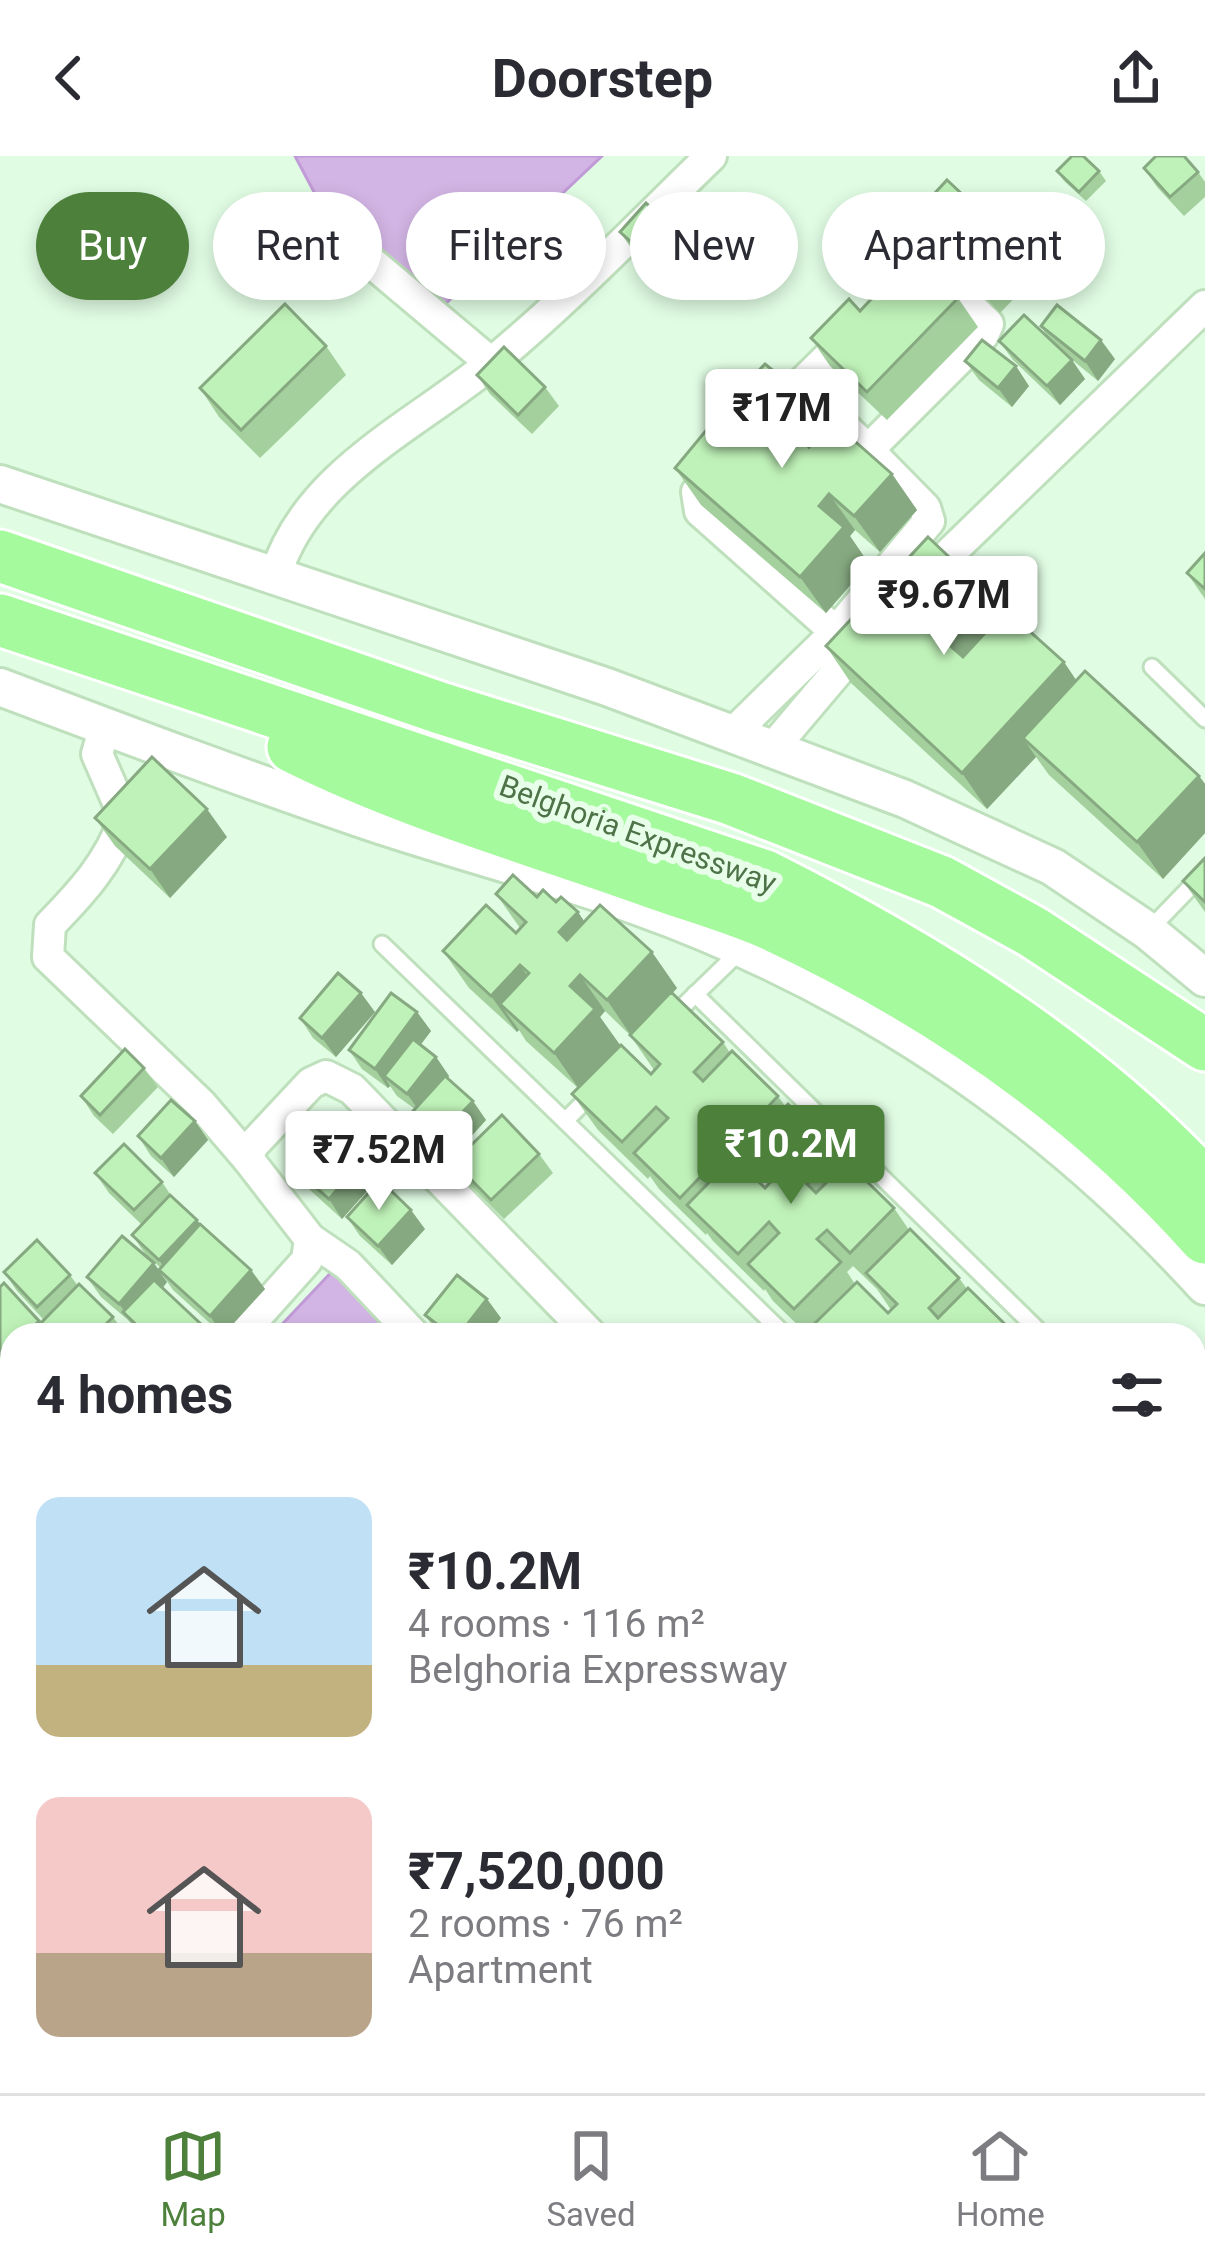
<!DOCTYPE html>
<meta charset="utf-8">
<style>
:root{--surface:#fff;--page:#f7f7f7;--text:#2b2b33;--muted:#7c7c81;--line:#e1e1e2;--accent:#4c803b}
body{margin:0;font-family:Roboto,sans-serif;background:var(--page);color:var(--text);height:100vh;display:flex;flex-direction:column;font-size:45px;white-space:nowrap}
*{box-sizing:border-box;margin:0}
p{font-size:39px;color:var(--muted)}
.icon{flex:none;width:66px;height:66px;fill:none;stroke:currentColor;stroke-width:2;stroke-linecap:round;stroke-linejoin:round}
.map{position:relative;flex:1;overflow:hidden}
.side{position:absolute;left:0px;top:1167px;width:1206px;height:771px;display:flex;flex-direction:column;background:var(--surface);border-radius:36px 36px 0 0;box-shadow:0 6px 18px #0003}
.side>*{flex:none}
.hud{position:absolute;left:36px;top:36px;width:1134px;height:108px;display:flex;gap:24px}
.price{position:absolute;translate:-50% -102px;padding:0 27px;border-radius:12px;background:#fff;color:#222;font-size:39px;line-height:78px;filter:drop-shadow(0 3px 6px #0008)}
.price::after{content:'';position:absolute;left:50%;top:72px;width:36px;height:27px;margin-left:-18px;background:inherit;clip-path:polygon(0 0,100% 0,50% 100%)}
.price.current{background:var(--accent);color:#fff}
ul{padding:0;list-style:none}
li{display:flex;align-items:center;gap:36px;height:300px;padding:0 36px}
li span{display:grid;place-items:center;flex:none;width:336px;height:240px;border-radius:24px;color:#555}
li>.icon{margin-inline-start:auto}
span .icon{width:144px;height:144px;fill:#fffc;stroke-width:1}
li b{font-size:51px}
h2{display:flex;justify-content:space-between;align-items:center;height:144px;padding:0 36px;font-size:51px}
.tag{padding:0 42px;border-radius:54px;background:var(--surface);box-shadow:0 6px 18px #0003;font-size:42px;line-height:108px}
.tag.current{background:var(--accent);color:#fff}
header{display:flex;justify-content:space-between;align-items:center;height:156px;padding:0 36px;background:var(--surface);font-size:54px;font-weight:700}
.tabs{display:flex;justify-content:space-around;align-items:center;height:168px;border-top:3px solid var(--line);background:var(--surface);font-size:33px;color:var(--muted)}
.tabs a{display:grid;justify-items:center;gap:6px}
.tabs .current{color:var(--accent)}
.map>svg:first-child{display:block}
</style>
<header><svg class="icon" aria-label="back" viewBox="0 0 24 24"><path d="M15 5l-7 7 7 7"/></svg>Doorstep<svg class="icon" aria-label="share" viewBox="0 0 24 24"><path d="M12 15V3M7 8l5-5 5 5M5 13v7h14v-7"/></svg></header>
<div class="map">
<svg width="1205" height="1937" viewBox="0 0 1205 1937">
<rect width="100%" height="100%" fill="#e0fce3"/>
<g fill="#d3b5e5" stroke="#c19bd7" stroke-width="3">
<path d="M295 0H602L441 152 322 51Z"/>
<path d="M340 1107 408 1179H272Z"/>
<path d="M0 1269 12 1283V1428L0 1437Z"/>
<path d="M1194 1897 1205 1904V1937H1065L1081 1926H1194Z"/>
</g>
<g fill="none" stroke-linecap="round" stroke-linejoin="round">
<g stroke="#bfe0bc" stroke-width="21">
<g id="service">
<path d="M1152 511 1205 563"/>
<path d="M1149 774 1205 716"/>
<path d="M382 788 565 965"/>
<path d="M695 838 1043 1179"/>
<path d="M670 863 739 796"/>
<path d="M592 938 565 965 785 1179"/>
<path d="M1194 1327 1205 1337"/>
<path d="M1194 1577 1205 1587"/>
</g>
</g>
<g stroke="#bfe0bc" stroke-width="36">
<g id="minor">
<path d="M340 80 491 207"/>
<path d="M800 229 868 294"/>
<path d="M768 261 853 177"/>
<path d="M717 312 697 336 700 355 836 476"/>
<path d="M276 418C306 319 414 270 489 209 567 145 639 70 711 0"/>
<path d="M919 427 1205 150"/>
<path d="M105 570 97 598 125 662C109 707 82 736 50 769L48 801 201 948 248 1003"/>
<path d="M732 578 836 476 929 365 925 352 868 294 983 179 988 168 927 109 896 135"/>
<path d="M772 593 865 483"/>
<path d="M310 1083 348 1109 414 1179"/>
<path d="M240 1179 307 1104 310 1083 248 1003 252 990 311 927 326 920 352 933 591 1179"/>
<path d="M0 1239 7 1245 12 1241"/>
<path d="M1194 1781 1205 1791"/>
<path d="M256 1937 269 1926"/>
<path d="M1022 1937 1036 1926"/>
</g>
</g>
<g stroke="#bfe0bc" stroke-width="42">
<g id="tertiary">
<path d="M0 328 607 531 905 643 1053 711 1148 775 1205 822"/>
<path d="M0 531C122 577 244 623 368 665 457 695 548 718 637 750 857 829 1048 957 1205 1130"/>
</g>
</g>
<g stroke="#fff" stroke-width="57">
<g id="trunk">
<path d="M0 400 440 552 731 643 942 726 1033 776 1205 889"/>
<path d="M0 464 765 720C924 800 1083 897 1205 1029"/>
<path d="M293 591C409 649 539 685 660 729 697 742 736 753 772 769 935 845 1085 947 1205 1082"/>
</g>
</g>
<use href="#service" stroke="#fff" stroke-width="15"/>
<use href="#minor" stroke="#fff" stroke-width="30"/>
<use href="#tertiary" stroke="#fff" stroke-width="36"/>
<use href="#trunk" stroke="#a4fa9c" stroke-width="51"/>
</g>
<g fill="#a4d09e" fill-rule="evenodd">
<path d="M1144 12 1198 16 1205 26V41L1184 60 1157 31Z"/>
<path d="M1057 15H1099L1106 25 1086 45 1064 25Z"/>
<path d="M947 24 1001 76 1034 122 1000 157 956 110 926 82 912 62Z"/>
<path d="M620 76 695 92 709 111 682 140 634 96Z"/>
<path d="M252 84 325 87 339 107 304 141 266 104Z"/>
<path d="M862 129 958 142 978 171 887 264 830 210 811 182 860 155 872 143Z"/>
<path d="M1041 170 1115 203 1098 225 1070 202 1085 223 1060 249 1013 204 999 185 1049 183Z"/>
<path d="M326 190 346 219 260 302 219 261 200 232Z"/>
<path d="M965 205 1029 230 1012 251 979 224Z"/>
<path d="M477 219 545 231 559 250 532 278 490 238Z"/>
<path d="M726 250 830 267 892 318 917 354 880 396 855 374 850 380 869 408 826 457 701 349 675 312 742 273Z"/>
<path d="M1205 397V443L1187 417Z"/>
<path d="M887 425 1002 459 1076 524 1199 620 1205 628V677L1163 723 1049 619 1036 601 987 653 851 527 826 490 878 454 895 436Z"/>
<path d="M95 662 227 681 170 742 115 690Z"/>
<path d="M1205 702V756L1183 725Z"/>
<path d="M496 738 537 741 556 746 677 832 673 837 723 886 730 897 778 940 785 950 838 997 845 1007 894 1052 909 1074 959 1122 967 1133 968 1132 1015 1179H808L773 1145 765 1133 764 1135 713 1085 707 1077 706 1079 659 1033 650 1020 648 1023 598 974 572 938 578 932 526 885 519 874 517 876 469 832 443 795 516 777 520 772ZM605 855 630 879 654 914 651 918 620 889 600 861ZM737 998 761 1021 764 1018 771 1026 765 1032 734 1001ZM853 1110 877 1133 891 1154 888 1157 855 1128 847 1116Z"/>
<path d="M375 856 336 901 313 882 300 862Z"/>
<path d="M417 856 431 875 420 889 436 901 449 920 448 922 486 964 446 1008 418 983 405 964 415 953 397 940 390 930 388 932 362 913 349 894Z"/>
<path d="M144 912 158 931 113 978 94 960 81 940Z"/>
<path d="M195 965 208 984 174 1021 151 1000 138 980Z"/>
<path d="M539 998 553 1017 504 1063 467 1026 454 1006Z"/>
<path d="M359 1008 373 1028 342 1063 310 1034 297 1015Z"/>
<path d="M95 1017 162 1026 172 1041 265 1133 223 1179 173 1134 159 1114 161 1112 146 1099 132 1079 142 1069 109 1037Z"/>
<path d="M347 1061 425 1073 392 1109 360 1080Z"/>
<path d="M4 1116 70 1119 78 1130 113 1161 126 1179H12V1231L8 1225 4 1228 0 1224V1131L4 1127 41 1167 44 1164 17 1135Z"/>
<path d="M87 1121 167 1126 163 1132 202 1169 209 1179H140L128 1164 101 1141Z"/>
<path d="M425 1159 501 1162 488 1179H439Z"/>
<path d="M1194 1342 1205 1353V1553L1195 1564Z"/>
<path d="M0 1406 12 1422V1602L5 1607 0 1600V1526L6 1522 0 1514Z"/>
<path d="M1194 1633 1205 1644V1679L1194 1690Z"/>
<path d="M12 1926H93L101 1937H0Z"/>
<path d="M552 1926H587L578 1937H565Z"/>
<path d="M788 1926H824L830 1934 826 1937H798Z"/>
<path d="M929 1926H981L987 1934 984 1937H938Z"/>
</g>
<g fill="#86a981">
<path d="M978 53 992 72 945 94 956 110 943 91Z"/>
<path d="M695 92 709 111 682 140 669 120Z"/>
<path d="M1101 184 1115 203 1098 225 1085 205Z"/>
<path d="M1072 204 1085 223 1060 249 1047 230Z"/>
<path d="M1016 210 1029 230 1012 251 998 232Z"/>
<path d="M821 254 846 290 823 317 798 280Z"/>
<path d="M892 318 917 354 880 396 854 360Z"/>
<path d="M829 338 855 374 850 380 869 408 826 457 800 421 819 350Z"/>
<path d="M984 434 1010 470 966 517 940 481Z"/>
<path d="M1064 506 1089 543 1023 582 1036 601 987 653 962 617Z"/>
<path d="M1199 620 1205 628V677L1163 723 1137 686Z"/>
<path d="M207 653 227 681 170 742 150 713Z"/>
<path d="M578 756 603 793 584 813 559 776Z"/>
<path d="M652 796 677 832 632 881 607 844Z"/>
<path d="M520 809 545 846 500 848 519 874 517 876 491 840Z"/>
<path d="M580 819 605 855 600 861 620 889 579 933 554 897 570 830Z"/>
<path d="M361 837 375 856 336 901 322 882Z"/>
<path d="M417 856 431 875 392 927 384 920 390 930 388 932 375 913Z"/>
<path d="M436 901 449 920 421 957 407 938Z"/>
<path d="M473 945 486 964 446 1008 432 988Z"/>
<path d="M195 965 208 984 174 1021 161 1002Z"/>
<path d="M359 1008 373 1028 342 1063 329 1043Z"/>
<path d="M411 1054 425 1073 392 1109 378 1090Z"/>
<path d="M197 1064 211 1083 173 1124 159 1104Z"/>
<path d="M154 1107 167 1126 134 1167 119 1148Z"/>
<path d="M251 1114 265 1133 223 1179 210 1160Z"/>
<path d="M487 1143 501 1162 488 1179H459Z"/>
<path d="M561 1926H587L578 1937H568Z"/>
</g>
<g fill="#bff2b8" stroke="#86a981" stroke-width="3">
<path d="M1072 0H1083L1099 15 1079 36 1057 15Z"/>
<path d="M1156 0H1184L1198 16 1170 41 1144 12Z"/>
<path d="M947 24 978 53 943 91 912 62Z"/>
<path d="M646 47 695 92 669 120 620 76Z"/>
<path d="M286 49 325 87 291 122 252 84Z"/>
<path d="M982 57 1001 76 965 113 945 94Z"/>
<path d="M1002 83 1021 102 986 138 967 119Z"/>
<path d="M902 88 958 142 867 236 811 182 849 143 860 155 874 140 862 129Z"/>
<path d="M285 148 326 190 241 274 200 232Z"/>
<path d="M1057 149 1101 184 1085 205 1041 170Z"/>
<path d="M1024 159 1072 204 1047 230 999 185Z"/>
<path d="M982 184 1016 210 998 232 965 205Z"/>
<path d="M504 191 545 231 518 259 477 219Z"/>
<path d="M765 208 821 254 798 280 809 291 832 265 892 318 854 360 829 338 819 350 844 371 800 421 675 312 718 260 740 276 746 269 726 250Z"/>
<path d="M928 381 984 434 940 481 963 501 1006 454 1064 506 962 617 826 490 868 445 878 454 897 434 887 425Z"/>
<path d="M1205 397V433L1187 417Z"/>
<path d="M1085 515 1199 620 1137 686 1023 582Z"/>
<path d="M152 601 207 653 150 713 95 662Z"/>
<path d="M1205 702V746L1183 725Z"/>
<path d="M513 719 537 741 543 734 556 746 561 741 578 756 559 776 567 784 600 749 652 796 607 844 580 819 570 830 595 853 554 897 500 848 529 817 520 809 491 840 443 795 486 749 516 777 526 766 496 738Z"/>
<path d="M338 817 361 837 322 882 300 862Z"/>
<path d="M671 836 723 886 694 916 703 925 732 895 778 940 736 985 712 962 701 972 725 995 680 1042 634 997 668 962 656 951 622 986 572 938 621 889 651 918 660 908 630 879Z"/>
<path d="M391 837 417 856 375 913 349 894Z"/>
<path d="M413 883 436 901 407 938 384 920Z"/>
<path d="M125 893 144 912 100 959 81 940Z"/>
<path d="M445 920 473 945 432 988 405 964Z"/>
<path d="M171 944 195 965 161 1002 138 980Z"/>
<path d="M788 948 838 997 807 1028 816 1037 847 1006 894 1052 850 1097 827 1074 817 1083 841 1106 794 1153 748 1108 779 1077 769 1066 738 1098 687 1049 734 1001 765 1032 776 1020 745 990Z"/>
<path d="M502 959 539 998 491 1044 454 1006Z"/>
<path d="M327 980 359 1008 329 1043 297 1015Z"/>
<path d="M124 988 162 1026 134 1054 95 1017Z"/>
<path d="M380 1024 411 1054 378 1090 347 1061Z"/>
<path d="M170 1039 197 1064 159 1104 132 1079Z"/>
<path d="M200 1068 251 1114 210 1160 159 1114Z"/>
<path d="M910 1073 959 1122 929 1152 938 1162 968 1132 1015 1178 1014 1179H813L808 1174 857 1126 888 1157 897 1148 866 1117Z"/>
<path d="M122 1080 154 1107 119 1148 87 1121Z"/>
<path d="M37 1084 70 1119 37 1151 4 1116Z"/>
<path d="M457 1119 487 1143 459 1179H451L425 1159Z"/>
<path d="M154 1124 202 1169 193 1179H147L123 1156Z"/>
<path d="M4 1127 39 1165 24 1179H12V1190L0 1201V1131Z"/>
<path d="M79 1128 113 1161 95 1179H52L40 1168Z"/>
<path d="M1194 1342 1205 1353V1375L1194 1386Z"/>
<path d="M1205 1396V1444L1194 1454V1406Z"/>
<path d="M0 1406 12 1422V1474L0 1484Z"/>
<path d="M1194 1458 1205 1469V1492L1194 1502Z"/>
<path d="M12 1517V1573L0 1582V1526Z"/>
<path d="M1194 1633 1205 1644 1194 1657Z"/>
<path d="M12 1914V1926H74L61 1937H0V1924Z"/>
<path d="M790 1926H821L808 1937H799Z"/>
<path d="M930 1926H958L943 1937H938Z"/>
</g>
<g text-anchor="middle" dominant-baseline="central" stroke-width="12" stroke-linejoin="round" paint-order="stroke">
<g font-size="30" fill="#4f7348" stroke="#e7ffe9">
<text transform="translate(638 678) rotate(20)">Belghoria Expressway</text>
</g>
</g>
</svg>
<b class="price" style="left:782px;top:315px">₹17M</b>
<b class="price" style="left:944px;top:502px">₹9.67M</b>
<b class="price current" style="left:791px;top:1051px">₹10.2M</b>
<b class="price" style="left:379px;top:1057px">₹7.52M</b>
<div class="hud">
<a class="tag current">Buy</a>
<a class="tag">Rent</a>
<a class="tag">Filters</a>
<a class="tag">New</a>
<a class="tag">Apartment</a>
</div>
<section class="side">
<h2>4 homes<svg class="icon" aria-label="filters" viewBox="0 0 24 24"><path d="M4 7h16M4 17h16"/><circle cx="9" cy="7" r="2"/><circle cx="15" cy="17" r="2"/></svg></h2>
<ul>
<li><span style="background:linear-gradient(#bfe0f5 70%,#c2b280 0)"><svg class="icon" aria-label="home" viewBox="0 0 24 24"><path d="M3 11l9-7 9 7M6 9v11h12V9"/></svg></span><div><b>₹10.2M</b><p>4 rooms · 116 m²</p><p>Belghoria Expressway</p></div></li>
<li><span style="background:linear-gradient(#f6c9c9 65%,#b9a48a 0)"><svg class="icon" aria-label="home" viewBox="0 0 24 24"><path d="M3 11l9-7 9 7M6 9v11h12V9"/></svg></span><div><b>₹7,520,000</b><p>2 rooms · 76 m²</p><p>Apartment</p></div></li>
</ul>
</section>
</div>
<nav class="tabs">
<a class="current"><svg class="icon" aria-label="map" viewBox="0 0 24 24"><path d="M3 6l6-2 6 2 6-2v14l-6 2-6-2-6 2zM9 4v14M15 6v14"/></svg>Map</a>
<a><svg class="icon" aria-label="saved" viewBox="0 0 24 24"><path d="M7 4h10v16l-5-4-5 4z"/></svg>Saved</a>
<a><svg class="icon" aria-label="home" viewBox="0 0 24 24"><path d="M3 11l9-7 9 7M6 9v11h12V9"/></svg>Home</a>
</nav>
